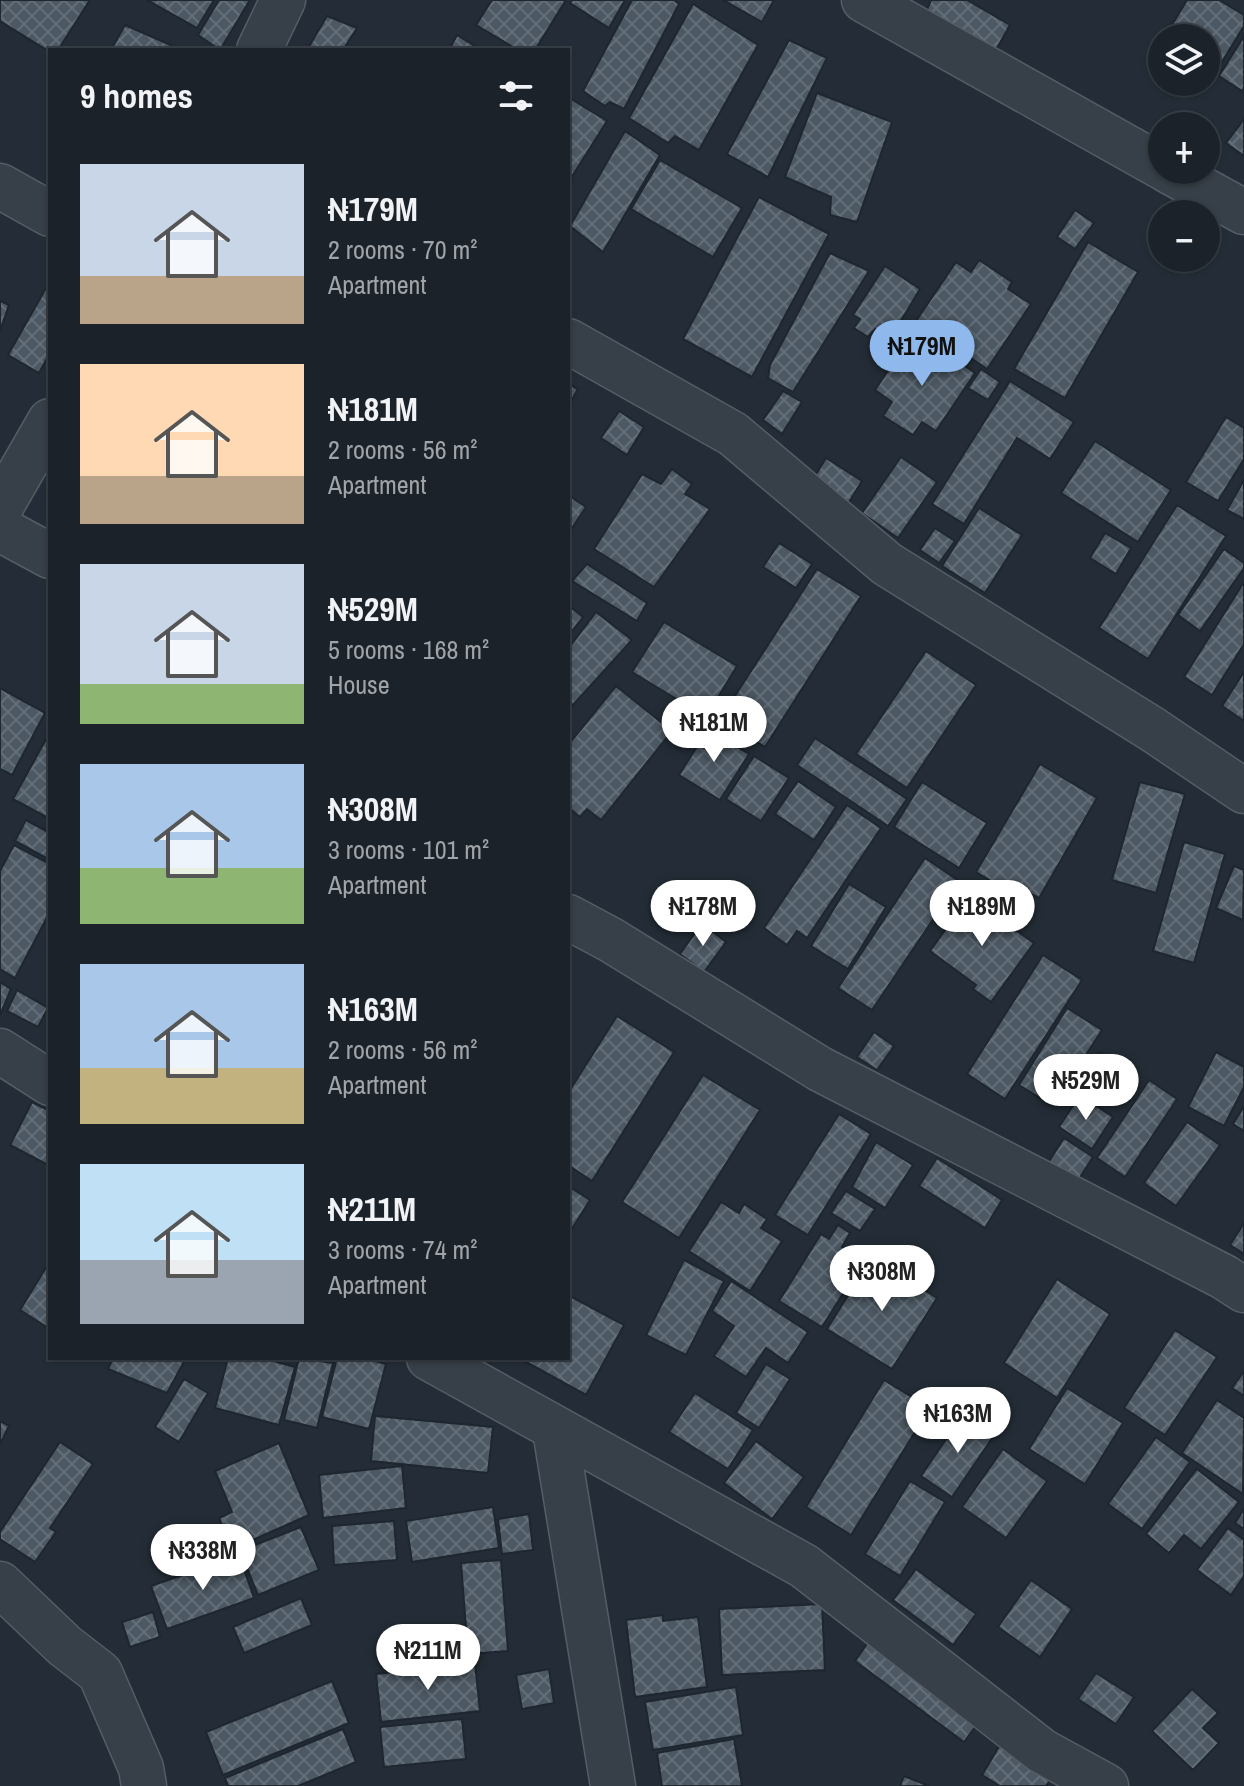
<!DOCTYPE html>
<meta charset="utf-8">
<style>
:root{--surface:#1b2229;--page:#282f35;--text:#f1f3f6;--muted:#a0a4a8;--line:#393f46;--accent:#8fb9ec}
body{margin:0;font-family:"Archivo Narrow",sans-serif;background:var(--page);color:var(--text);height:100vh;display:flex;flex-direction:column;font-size:30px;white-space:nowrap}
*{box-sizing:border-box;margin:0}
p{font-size:26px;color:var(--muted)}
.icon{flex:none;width:44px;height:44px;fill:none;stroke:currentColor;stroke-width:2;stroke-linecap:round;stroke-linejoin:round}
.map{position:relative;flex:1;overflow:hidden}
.drawer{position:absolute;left:48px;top:48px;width:522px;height:1312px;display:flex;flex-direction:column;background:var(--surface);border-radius:0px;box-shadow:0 2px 6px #0004,0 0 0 2px var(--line)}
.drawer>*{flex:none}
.fabs{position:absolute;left:1148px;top:24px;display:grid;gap:16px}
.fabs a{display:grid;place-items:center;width:72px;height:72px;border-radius:50%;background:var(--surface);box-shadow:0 2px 6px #0004,0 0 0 2px var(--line);font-size:40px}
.price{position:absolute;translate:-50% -68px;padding:0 18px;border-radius:28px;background:#fff;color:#222;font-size:26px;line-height:52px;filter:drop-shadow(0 2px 4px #0008)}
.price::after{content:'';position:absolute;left:50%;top:48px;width:24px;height:18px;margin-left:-12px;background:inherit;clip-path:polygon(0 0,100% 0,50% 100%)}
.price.current{background:var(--accent);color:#111}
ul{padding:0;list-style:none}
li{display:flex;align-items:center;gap:24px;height:200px;padding:0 32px}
li span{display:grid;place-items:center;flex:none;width:224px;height:160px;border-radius:0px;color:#555}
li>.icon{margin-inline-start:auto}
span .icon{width:96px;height:96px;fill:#fffc;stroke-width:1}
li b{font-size:34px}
h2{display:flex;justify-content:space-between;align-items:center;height:96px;padding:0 32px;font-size:34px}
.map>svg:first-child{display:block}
</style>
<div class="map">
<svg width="1244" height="1786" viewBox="0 0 1244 1786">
<defs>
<pattern id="building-cross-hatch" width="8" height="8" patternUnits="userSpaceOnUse" patternTransform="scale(2)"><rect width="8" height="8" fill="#4c5863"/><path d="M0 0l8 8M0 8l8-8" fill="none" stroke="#636e78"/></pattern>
</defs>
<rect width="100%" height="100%" fill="#242d37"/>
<g fill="url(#building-cross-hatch)" stroke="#1e262f" stroke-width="2">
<path d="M0 0H90L58 50H50V52L0 21Z"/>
<path d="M147 0H214L197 28Z"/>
<path d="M219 0H250L220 50 198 35Z"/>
<path d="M492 0H566L535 50H518L476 25Z"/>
<path d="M572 0H625L609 28 570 3Z"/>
<path d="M632 0H674L679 4 624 109 610 102 605 106 583 91Z"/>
<path d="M723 0H774L762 22Z"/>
<path d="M931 0H967L1010 25 996 50 926 12Z"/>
<path d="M1187 0H1219L1244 15V26L1215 73 1206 67V38H1164Z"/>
<path d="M693 4 758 45 699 150 675 136 668 143 629 118Z"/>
<path d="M327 16 357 28 343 50H307Z"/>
<path d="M125 25 182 50H111Z"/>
<path d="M457 35 481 50H449Z"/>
<path d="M1244 36V88L1242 91 1219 76Z"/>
<path d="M789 40 827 58 768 177 727 154Z"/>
<path d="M817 93 892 122 857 222 830 215 831 197 785 177Z"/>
<path d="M568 97 607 121 571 178 568 176Z"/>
<path d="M1244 119V156L1226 143Z"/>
<path d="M625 131 660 155 603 252 570 226Z"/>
<path d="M660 160 742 208 713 257 631 209Z"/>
<path d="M759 197 829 234 752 377 683 339Z"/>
<path d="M1075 210 1094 223 1075 249 1057 237Z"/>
<path d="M1088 242 1138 272 1065 398 1014 369Z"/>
<path d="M830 253 869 271 793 392 768 378 770 365Z"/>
<path d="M979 260 1012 282 1008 289 1031 304 987 369 916 321 956 262 971 272Z"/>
<path d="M885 266 920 289 890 339 875 329 868 337 854 328 860 319 853 315Z"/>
<path d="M50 281V353L39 373 8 355Z"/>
<path d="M0 301 9 305 0 331Z"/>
<path d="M909 339 950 366 955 359 975 373 936 431 922 422 913 435 883 416 892 402 875 390Z"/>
<path d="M981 369 1000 382 988 400 968 388Z"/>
<path d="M1010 381 1074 422 1050 459 1017 438 964 524 932 504Z"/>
<path d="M568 384 578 389 568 406Z"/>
<path d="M783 391 802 402 782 434 763 420Z"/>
<path d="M619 411 644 427 627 455 601 438Z"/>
<path d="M1226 417 1244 428V459L1218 501 1186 482Z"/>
<path d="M1095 441 1171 490 1138 542 1061 493Z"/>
<path d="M901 457 937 482 898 538 862 513Z"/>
<path d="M826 458 862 481 846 507 810 484Z"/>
<path d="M672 469 692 484 685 494 710 509 654 587 594 549 642 474 661 484Z"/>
<path d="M1244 480V519L1227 510Z"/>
<path d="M568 495 586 507 568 534Z"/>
<path d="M1177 505 1226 536 1148 659 1099 628Z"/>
<path d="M979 508 1022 535 985 593 942 566Z"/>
<path d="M935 528 955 541 939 563 920 550Z"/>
<path d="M1105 533 1131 548 1116 574 1090 558Z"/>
<path d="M779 543 812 564 796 588 763 567Z"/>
<path d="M1224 549 1244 563V568L1200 631 1178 615Z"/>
<path d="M587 564 647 603 637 621 572 581Z"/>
<path d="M817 569 861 596 765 747 720 719Z"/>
<path d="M1244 582V644L1212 695 1184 677Z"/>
<path d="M568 605 583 617 568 636Z"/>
<path d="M596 612 632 640 573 705 568 702V649Z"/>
<path d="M664 622 737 666 706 717 632 672Z"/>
<path d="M926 651 976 685 907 788 856 754Z"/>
<path d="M1244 672V721L1222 706Z"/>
<path d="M616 686 672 731 601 820 587 809 580 817 568 807V745Z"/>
<path d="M0 688 45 713 12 775 0 769Z"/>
<path d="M708 729 749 754 720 800 679 775Z"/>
<path d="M50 732V819L13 799Z"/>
<path d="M815 738 907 799 888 826 797 765Z"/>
<path d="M754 756 789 778 761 821 726 799Z"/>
<path d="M1040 764 1097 798 1039 898 1027 892 1022 900 976 872Z"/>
<path d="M798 781 836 807 814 840 775 814Z"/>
<path d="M922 782 987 823 959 868 894 827Z"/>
<path d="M1140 782 1185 794 1156 893 1112 880Z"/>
<path d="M847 805 881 828 807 938 797 931 787 945 764 928Z"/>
<path d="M26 820 50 833V860L15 841Z"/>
<path d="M1184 842 1225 854 1194 963 1153 951Z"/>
<path d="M14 845 50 864V912L15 978 0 969V871Z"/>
<path d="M925 858 959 881 872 1010 838 988Z"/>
<path d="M1234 866 1244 870 1243 920 1216 908Z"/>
<path d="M849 884 886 907 848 969 811 946Z"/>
<path d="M969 897 1034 943 991 1002 973 989 976 985 930 951Z"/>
<path d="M702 923 726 942 704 972 680 954Z"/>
<path d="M1043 955 1082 980 1005 1099 967 1074Z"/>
<path d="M0 982 11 989 0 1015Z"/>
<path d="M17 990 48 1008 38 1027 7 1011Z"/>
<path d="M1067 1008 1102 1030 1053 1106 1019 1085Z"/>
<path d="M617 1016 674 1052 592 1181 568 1165V1093Z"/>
<path d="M874 1032 894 1046 877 1070 857 1057Z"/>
<path d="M1099 1052 1137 1076 1120 1102 1083 1078Z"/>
<path d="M1216 1052 1244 1067V1087L1224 1126 1188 1107Z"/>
<path d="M703 1075 760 1110 679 1238 622 1202Z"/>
<path d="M1149 1080 1177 1099 1125 1177 1097 1158Z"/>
<path d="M1080 1095 1113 1117 1092 1149 1059 1127Z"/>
<path d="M32 1102 50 1111V1166L10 1145Z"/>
<path d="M1244 1106V1131L1233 1124Z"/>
<path d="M839 1114 871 1134 808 1235 775 1215Z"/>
<path d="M1187 1122 1220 1145 1176 1206 1144 1183Z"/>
<path d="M1064 1138 1093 1157 1075 1185 1046 1166Z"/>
<path d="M876 1142 913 1165 885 1208 852 1187Z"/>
<path d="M937 1158 1002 1200 985 1228 919 1186Z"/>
<path d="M568 1186 590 1200 568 1235Z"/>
<path d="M846 1191 875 1209 860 1231 831 1213Z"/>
<path d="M721 1202 739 1213 744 1204 767 1219 761 1228 782 1241 750 1291 689 1251Z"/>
<path d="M1244 1223V1254L1230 1245Z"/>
<path d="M838 1225 850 1233 842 1247 864 1260 822 1327 779 1301 821 1234 829 1239Z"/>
<path d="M872 1257 937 1298 892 1369 827 1329Z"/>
<path d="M684 1260 724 1281 686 1355 646 1335Z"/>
<path d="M50 1261V1329L20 1310Z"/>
<path d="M1057 1279 1110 1314 1057 1398 1004 1363Z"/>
<path d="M731 1281 808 1332 788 1363 766 1348 746 1377 714 1356 734 1326 712 1311Z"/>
<path d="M568 1295 624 1325 586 1395 519 1358H568Z"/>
<path d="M1175 1330 1217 1357 1165 1435 1124 1408Z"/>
<path d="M113 1358H186L167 1393 108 1369Z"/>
<path d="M228 1358H262L295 1367 279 1425 215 1408Z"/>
<path d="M299 1358 333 1363 317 1428 284 1420Z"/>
<path d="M337 1358H363L386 1364 369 1429 322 1417Z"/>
<path d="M766 1364 790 1379 759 1428 736 1413Z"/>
<path d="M1244 1371V1396L1232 1388Z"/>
<path d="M184 1379 208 1393 179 1442 155 1427Z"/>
<path d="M884 1380 930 1408 851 1535 806 1507Z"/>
<path d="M1067 1388 1123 1423 1085 1484 1029 1449Z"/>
<path d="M695 1393 753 1430 728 1469 669 1432Z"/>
<path d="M1217 1400 1244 1418 1243 1494 1182 1453Z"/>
<path d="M964 1413 995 1434 952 1497 921 1476Z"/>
<path d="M375 1416 493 1427 488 1473 371 1461Z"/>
<path d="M0 1421 9 1426 0 1444Z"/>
<path d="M1156 1437 1190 1462 1142 1529 1108 1504Z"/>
<path d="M756 1441 804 1477 772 1519 724 1483Z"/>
<path d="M60 1442 93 1464 50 1528 56 1532 35 1562 0 1539V1532Z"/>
<path d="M279 1443 309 1515 232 1549 219 1518 232 1512 215 1471Z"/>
<path d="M1003 1449 1047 1481 1006 1538 962 1507Z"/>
<path d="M402 1466 406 1508 323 1518 319 1475Z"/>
<path d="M1197 1469 1239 1502 1201 1549 1184 1535 1169 1553 1146 1534Z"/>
<path d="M910 1481 945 1502 900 1576 865 1554Z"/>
<path d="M493 1507 499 1548 412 1562 406 1521Z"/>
<path d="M1244 1509V1529L1235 1523Z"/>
<path d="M529 1514 533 1550 502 1554 498 1519Z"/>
<path d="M394 1521 397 1560 334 1565 332 1526Z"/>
<path d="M301 1527 319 1570 258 1595 240 1551Z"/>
<path d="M1228 1528 1244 1540V1576L1231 1595 1197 1570Z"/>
<path d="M239 1555 254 1598 167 1629 151 1586Z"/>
<path d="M501 1560 508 1651 468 1654 461 1563Z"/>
<path d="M916 1569 976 1614 953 1645 893 1600Z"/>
<path d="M1031 1580 1072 1609 1040 1657 998 1627Z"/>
<path d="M301 1598 312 1625 244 1653 233 1627Z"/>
<path d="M822 1604 825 1670 722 1675 719 1609Z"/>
<path d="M153 1612 160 1637 130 1647 122 1622Z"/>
<path d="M663 1615V1621L698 1617 707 1687 635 1697 626 1620Z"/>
<path d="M872 1637 981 1719 964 1742 855 1661Z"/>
<path d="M475 1663 480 1711 381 1722 376 1674Z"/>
<path d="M549 1669 554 1703 522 1709 516 1675Z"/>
<path d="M1096 1673 1134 1697 1116 1724 1078 1699Z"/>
<path d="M332 1681 349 1723 223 1775 206 1732Z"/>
<path d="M736 1687 743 1735 653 1750 645 1702Z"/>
<path d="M1192 1689 1218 1713 1203 1728 1219 1743 1193 1770 1152 1731Z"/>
<path d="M462 1719 466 1759 384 1767 380 1727Z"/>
<path d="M343 1729 356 1762 298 1786H228L225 1778Z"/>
<path d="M734 1739 742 1786H662L657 1753Z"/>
<path d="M1000 1745 1052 1777 1046 1786H1000L982 1775Z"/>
<path d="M904 1776 929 1786H900Z"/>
</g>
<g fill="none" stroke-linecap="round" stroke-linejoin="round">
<g stroke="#555d66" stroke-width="47">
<g id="minor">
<path d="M864 0 1162 167"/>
<path d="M259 50 283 0"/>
<path d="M1167 170 1244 212"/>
<path d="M0 186 50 214"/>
<path d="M568 341 733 434 887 564 1152 729 1244 791"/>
<path d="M0 508 50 421"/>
<path d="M0 529 50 556"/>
<path d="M568 917 611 940 820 1069 1224 1277 1244 1290"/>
<path d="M0 1051 50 1083"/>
<path d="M429 1358 804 1566 1042 1751 1106 1786"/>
<path d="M555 1430 613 1786"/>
<path d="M0 1584 65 1646 100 1673 141 1768 144 1786"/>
</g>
</g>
<use href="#minor" stroke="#373f48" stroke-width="44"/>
</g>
</svg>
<div class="fabs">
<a><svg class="icon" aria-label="layers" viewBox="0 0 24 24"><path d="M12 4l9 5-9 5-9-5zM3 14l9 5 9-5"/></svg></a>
<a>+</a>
<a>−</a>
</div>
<b class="price current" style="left:922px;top:388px">₦179M</b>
<b class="price" style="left:714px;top:764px">₦181M</b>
<b class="price" style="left:703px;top:948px">₦178M</b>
<b class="price" style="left:982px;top:948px">₦189M</b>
<b class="price" style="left:1086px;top:1122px">₦529M</b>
<b class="price" style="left:882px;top:1313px">₦308M</b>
<b class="price" style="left:958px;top:1455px">₦163M</b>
<b class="price" style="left:203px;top:1592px">₦338M</b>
<b class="price" style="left:428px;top:1692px">₦211M</b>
<section class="drawer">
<h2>9 homes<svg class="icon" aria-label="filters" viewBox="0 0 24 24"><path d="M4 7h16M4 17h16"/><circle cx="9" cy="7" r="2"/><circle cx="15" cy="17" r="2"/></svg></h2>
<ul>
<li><span style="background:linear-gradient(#c9d6e8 70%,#b9a48a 0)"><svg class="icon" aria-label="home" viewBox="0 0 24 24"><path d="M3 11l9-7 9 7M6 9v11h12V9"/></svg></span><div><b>₦179M</b><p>2 rooms · 70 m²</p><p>Apartment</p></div></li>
<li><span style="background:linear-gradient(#ffd9b3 70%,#b9a48a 0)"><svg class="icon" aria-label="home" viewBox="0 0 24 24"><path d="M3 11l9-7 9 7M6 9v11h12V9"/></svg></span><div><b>₦181M</b><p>2 rooms · 56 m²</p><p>Apartment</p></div></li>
<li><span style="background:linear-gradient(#c9d6e8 75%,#8fb573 0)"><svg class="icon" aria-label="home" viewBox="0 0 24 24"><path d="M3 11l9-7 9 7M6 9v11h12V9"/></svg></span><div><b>₦529M</b><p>5 rooms · 168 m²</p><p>House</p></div></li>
<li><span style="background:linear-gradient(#a9c7e8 65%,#8fb573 0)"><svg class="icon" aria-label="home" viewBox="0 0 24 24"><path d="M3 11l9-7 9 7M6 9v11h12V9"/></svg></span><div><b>₦308M</b><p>3 rooms · 101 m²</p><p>Apartment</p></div></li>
<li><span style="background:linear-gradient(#a9c7e8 65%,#c2b280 0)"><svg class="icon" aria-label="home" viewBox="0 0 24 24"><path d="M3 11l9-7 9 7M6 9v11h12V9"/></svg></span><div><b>₦163M</b><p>2 rooms · 56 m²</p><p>Apartment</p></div></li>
<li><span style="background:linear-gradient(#bfe0f5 60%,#9aa5b1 0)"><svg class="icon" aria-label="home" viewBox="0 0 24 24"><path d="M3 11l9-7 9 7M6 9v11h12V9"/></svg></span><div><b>₦211M</b><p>3 rooms · 74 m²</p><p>Apartment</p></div></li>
</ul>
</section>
</div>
